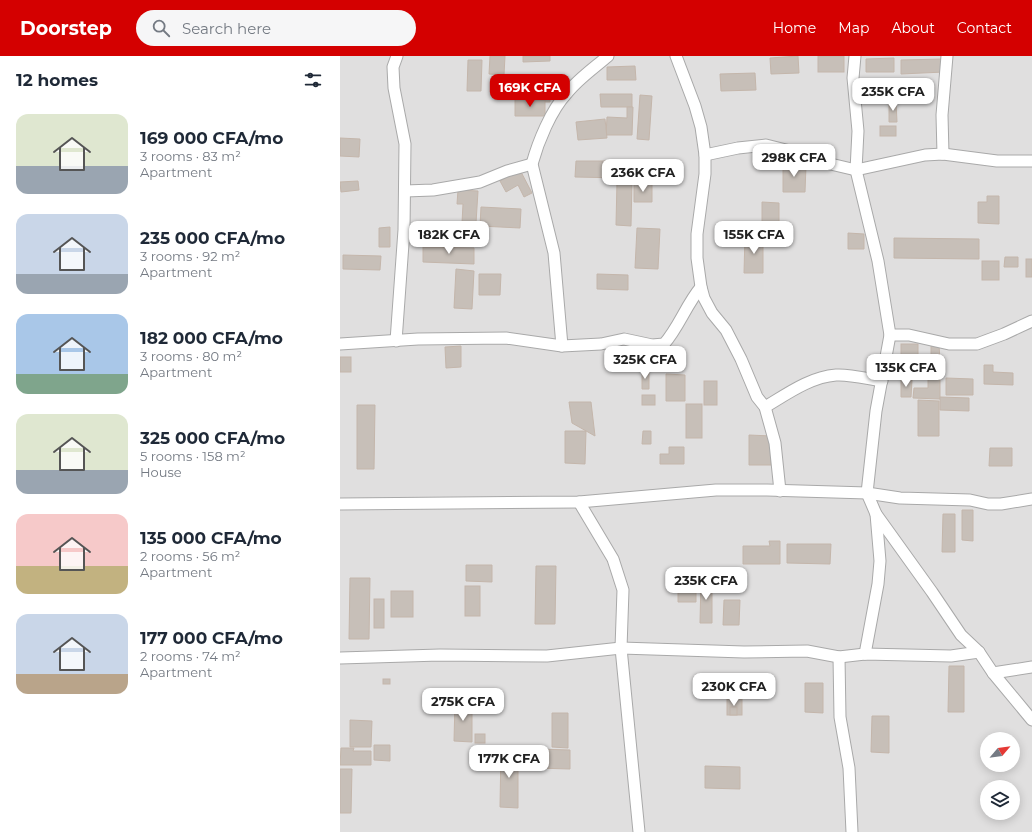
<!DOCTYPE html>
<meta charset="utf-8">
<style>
:root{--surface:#fff;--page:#f6f6f7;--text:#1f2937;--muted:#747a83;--accent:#d40000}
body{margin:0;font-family:Montserrat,sans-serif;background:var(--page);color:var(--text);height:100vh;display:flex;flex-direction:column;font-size:15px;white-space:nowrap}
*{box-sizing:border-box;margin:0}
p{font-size:13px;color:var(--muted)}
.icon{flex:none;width:22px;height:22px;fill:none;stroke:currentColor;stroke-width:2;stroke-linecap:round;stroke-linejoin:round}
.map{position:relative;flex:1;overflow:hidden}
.drawer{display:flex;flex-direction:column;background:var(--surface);width:340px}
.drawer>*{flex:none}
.needle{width:26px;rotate:61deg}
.buttons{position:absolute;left:640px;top:676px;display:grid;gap:8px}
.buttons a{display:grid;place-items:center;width:40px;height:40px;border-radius:50%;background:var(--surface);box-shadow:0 2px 10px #0003;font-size:20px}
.price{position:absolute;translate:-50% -34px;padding:0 9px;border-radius:8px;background:#fff;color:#222;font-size:13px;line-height:26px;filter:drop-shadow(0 1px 2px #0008)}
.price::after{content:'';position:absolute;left:50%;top:24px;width:12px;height:9px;margin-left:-6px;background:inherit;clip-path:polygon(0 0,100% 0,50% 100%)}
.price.active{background:var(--accent);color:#fff}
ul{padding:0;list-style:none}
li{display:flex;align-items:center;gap:12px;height:100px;padding:0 16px}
li span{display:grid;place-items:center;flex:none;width:112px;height:80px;border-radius:12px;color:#555}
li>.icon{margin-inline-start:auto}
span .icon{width:48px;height:48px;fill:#fffc;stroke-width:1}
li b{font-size:17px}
h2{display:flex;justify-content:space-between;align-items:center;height:48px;padding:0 16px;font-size:17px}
header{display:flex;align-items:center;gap:24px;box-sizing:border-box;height:56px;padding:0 20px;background:var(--accent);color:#fff}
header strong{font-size:19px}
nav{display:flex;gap:22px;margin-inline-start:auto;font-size:14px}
.search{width:280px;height:36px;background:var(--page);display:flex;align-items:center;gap:10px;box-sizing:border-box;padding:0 14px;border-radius:22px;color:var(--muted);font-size:15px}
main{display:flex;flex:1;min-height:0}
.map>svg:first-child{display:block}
</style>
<header>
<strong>Doorstep</strong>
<div class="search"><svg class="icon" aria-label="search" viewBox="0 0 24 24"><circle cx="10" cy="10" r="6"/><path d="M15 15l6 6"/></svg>Search here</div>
<nav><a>Home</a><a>Map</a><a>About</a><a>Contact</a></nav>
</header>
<main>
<section class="drawer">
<h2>12 homes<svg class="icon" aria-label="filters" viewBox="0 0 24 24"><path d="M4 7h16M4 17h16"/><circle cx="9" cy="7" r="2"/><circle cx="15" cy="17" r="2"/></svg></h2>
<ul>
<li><span style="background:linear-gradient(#dfe7d0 65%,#9aa5b1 0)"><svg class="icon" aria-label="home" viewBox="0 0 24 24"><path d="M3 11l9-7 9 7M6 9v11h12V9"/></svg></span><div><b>169 000 CFA/mo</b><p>3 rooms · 83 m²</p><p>Apartment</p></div></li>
<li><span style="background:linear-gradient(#c9d6e8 75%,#9aa5b1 0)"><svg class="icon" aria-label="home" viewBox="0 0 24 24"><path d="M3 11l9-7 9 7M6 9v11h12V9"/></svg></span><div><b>235 000 CFA/mo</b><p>3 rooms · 92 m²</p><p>Apartment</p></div></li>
<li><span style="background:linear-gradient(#a9c7e8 75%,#7fa58c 0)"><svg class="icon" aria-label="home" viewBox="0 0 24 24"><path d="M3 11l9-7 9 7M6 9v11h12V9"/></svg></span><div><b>182 000 CFA/mo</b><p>3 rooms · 80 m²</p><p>Apartment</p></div></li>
<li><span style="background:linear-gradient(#dfe7d0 70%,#9aa5b1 0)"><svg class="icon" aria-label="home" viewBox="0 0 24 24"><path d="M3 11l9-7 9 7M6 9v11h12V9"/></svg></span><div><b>325 000 CFA/mo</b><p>5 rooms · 158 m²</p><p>House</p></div></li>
<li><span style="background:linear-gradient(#f6c9c9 65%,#c2b280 0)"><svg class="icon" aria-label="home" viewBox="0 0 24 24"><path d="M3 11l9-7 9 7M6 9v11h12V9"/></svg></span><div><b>135 000 CFA/mo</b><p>2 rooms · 56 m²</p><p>Apartment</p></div></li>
<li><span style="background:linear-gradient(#c9d6e8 75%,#b9a48a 0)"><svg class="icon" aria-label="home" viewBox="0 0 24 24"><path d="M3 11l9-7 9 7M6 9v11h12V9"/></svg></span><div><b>177 000 CFA/mo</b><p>2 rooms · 74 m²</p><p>Apartment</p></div></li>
</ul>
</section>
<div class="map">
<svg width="692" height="776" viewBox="0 0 692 776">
<rect width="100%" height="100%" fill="#f2efe9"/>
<path fill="#e0dfdf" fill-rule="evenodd" d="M0 0H692V776H0ZM647 683H673V709H647ZM647 731H673V757H647Z"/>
<g fill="#c7bfb8" stroke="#c4b6ab">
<path d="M150 0H165L164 19 149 18Z"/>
<path d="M183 0H210V5L183 6Z"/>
<path d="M458 0 459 17 431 18 430 2Z"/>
<rect x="478" y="0" width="26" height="16"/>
<path d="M554 2V16H526V3Z"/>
<path d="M603 3 604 16 561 18V4Z"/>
<path d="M128 4H142L141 35H127Z"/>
<path d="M295 10 296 24H267V11Z"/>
<path d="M415 17 416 34 381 35 380 18Z"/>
<path d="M195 29H210V46H196Z"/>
<path d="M260 38H292V51H261Z"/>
<path d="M300 39 312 40 309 84 297 83Z"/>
<path d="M175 43 205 44V60H175Z"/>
<path d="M549 46H556L557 66H549Z"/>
<path d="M287 51H293L292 79H266L267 61 287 62Z"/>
<path d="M265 63 267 82 238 84 236 66Z"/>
<rect x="540" y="70" width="16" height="10"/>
<path d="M0 82 20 83 19 101 0 100Z"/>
<path d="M236 105H281V122L235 121Z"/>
<path d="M443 109H466L465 136H443Z"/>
<path d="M180 114 192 137 184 141 178 129 166 136 160 125Z"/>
<path d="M18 125 19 134 1 136 0 126Z"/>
<path d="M277 125H292L291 170 276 169Z"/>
<path d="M294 127 312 128V146H294Z"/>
<path d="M118 134 138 135 136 167H122L123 148H117Z"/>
<path d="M647 140H659V168L638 167V146H647Z"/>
<path d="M422 146 439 147V181H422Z"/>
<path d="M141 151 181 153 180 172 140 170Z"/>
<path d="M101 169 116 170V178H101Z"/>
<path d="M50 171V191H39V172Z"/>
<path d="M297 172 320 173 318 213 295 212Z"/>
<path d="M131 173 139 174V187L131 186Z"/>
<path d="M508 177 524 178V193H508Z"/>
<path d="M405 180H423V217H404Z"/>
<path d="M554 182 639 183V203L554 202Z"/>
<path d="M83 191 134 192V208L83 206Z"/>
<path d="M3 199 41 200 40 214 3 213Z"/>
<path d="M665 201H678V211H664Z"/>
<rect x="686" y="203" width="6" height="18"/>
<rect x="642" y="205" width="17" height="19"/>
<path d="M116 213 134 215 132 253 114 252Z"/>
<path d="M139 218H161L160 239H139Z"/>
<path d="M257 218 288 219V234L257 233Z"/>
<rect x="561" y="288" width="17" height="16"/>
<path d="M591 289H599L600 304H591Z"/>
<path d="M121 290V311L106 312 105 291Z"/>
<path d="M319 296H331V306H318Z"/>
<rect x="0" y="301" width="11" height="15"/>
<path d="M561 308H571V318L561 317Z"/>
<path d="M588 308H600V343L573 342 574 332H588Z"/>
<path d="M644 309H653V316L673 317V329L644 328Z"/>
<path d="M302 314 309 315V333H302Z"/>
<path d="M326 318 345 319V345H326Z"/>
<path d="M606 322 633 323V339H606Z"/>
<path d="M561 324H572L571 341H561Z"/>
<rect x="364" y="325" width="13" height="24"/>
<rect x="302" y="339" width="13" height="10"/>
<path d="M600 341 629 342V355L600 354Z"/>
<path d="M578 344 599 345V380H578Z"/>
<path d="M229 346H251L255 380 232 367Z"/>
<rect x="346" y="348" width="16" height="34"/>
<path d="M17 349H35L34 413H17Z"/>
<path d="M225 375H246L245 408 225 407Z"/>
<path d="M303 375H311V388H302Z"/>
<path d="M409 379 431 380V409H409Z"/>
<path d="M329 391H344V408H320V398H329Z"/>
<path d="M650 392H672V410H649Z"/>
<path d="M622 454H633V485L622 484Z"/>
<path d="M603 458H615V496H602Z"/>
<path d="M429 485H440V508H403V490H430Z"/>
<path d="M447 488H491L490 508 447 507Z"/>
<path d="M126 509H152V526L126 525Z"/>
<path d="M196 510H216L215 568H195Z"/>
<path d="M10 522H30L29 583H9Z"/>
<path d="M361 523H372V567H360Z"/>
<rect x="125" y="530" width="15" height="30"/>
<path d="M338 530 356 531V546H338Z"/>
<rect x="51" y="535" width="22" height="26"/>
<rect x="34" y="543" width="10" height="29"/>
<path d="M384 544H400L399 569H383Z"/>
<path d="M609 610H624V656H608Z"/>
<rect x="43" y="623" width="7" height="5"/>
<path d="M465 627H483V657L465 656Z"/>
<rect x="387" y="643" width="15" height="16"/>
<path d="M115 646 132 647V686L114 685Z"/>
<rect x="390" y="651" width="7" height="8"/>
<path d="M212 657H228V692L212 691Z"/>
<path d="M532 660H549V697L531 696Z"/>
<path d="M10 664 32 665 31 691H10Z"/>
<rect x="135" y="678" width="10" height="9"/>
<path d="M34 689H50V705L34 704Z"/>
<path d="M1 692H14L13 695H31V709H0Z"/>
<path d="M161 693H178V752L160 751Z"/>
<path d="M196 693 230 694V713L196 712Z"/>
<path d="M365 710 400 711V733L365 732Z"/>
<path d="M0 713H12L11 757H0Z"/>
</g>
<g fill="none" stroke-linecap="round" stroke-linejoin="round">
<g stroke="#a9a9a9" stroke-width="13">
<g id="minor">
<path d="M336 0 355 50 361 71 365 99V118L357 178V202L361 231 364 242 372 257 386 274 401 303 417 341 425 351 435 387 440 435"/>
<path d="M515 0 513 22 518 75 516 114 538 205 550 279 536 355 527 437 536 458 592 536 621 579 639 596 653 617 692 664"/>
<path d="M603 98 602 59 607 0"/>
<path d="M365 99 398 92 426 89 458 97 482 106 516 114 585 99 603 98 657 105H692"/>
<path d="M65 135 93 134 140 126 167 115 192 108"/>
<path d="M550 279H569L609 288H637L664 278 692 265"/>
<path d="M56 285 64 174 65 88 54 32 53 11 57 0"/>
<path d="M0 288 78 283 166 282 222 290 261 288 284 283 312 289 324 288C339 271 346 249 361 231"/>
<path d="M222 290 214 197 192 108C198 86 211 54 227 37 238 23 254 12 268 0"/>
<path d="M425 351C447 338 470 321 496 319 510 318 528 323 542 325"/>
<path d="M239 446 273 503 283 534 281 592 299 776"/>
<path d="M0 448 239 446 376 434H427L527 437 560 442 630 444 648 448H661L692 443"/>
<path d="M525 598 538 528 540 505 536 458"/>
<path d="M499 601 500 661 509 712 512 776"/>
<path d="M0 602 100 599 207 600 281 592 404 596 467 595 499 601 525 598 611 600 639 596"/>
<path d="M653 617 692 611"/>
</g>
</g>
<use href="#minor" stroke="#fff" stroke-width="11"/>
</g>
</svg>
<div class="buttons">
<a><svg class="needle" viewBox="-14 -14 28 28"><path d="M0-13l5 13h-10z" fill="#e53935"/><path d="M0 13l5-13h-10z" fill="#747a83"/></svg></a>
<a><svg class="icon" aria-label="layers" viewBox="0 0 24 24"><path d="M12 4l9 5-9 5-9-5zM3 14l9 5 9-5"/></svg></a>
</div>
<b class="price active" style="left:190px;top:52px">169K CFA</b>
<b class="price" style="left:553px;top:56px">235K CFA</b>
<b class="price" style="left:454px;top:122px">298K CFA</b>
<b class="price" style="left:303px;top:137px">236K CFA</b>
<b class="price" style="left:109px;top:199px">182K CFA</b>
<b class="price" style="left:414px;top:199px">155K CFA</b>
<b class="price" style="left:305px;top:324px">325K CFA</b>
<b class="price" style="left:566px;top:332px">135K CFA</b>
<b class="price" style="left:366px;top:545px">235K CFA</b>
<b class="price" style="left:394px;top:651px">230K CFA</b>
<b class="price" style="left:123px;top:666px">275K CFA</b>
<b class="price" style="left:169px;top:723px">177K CFA</b>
</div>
</main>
